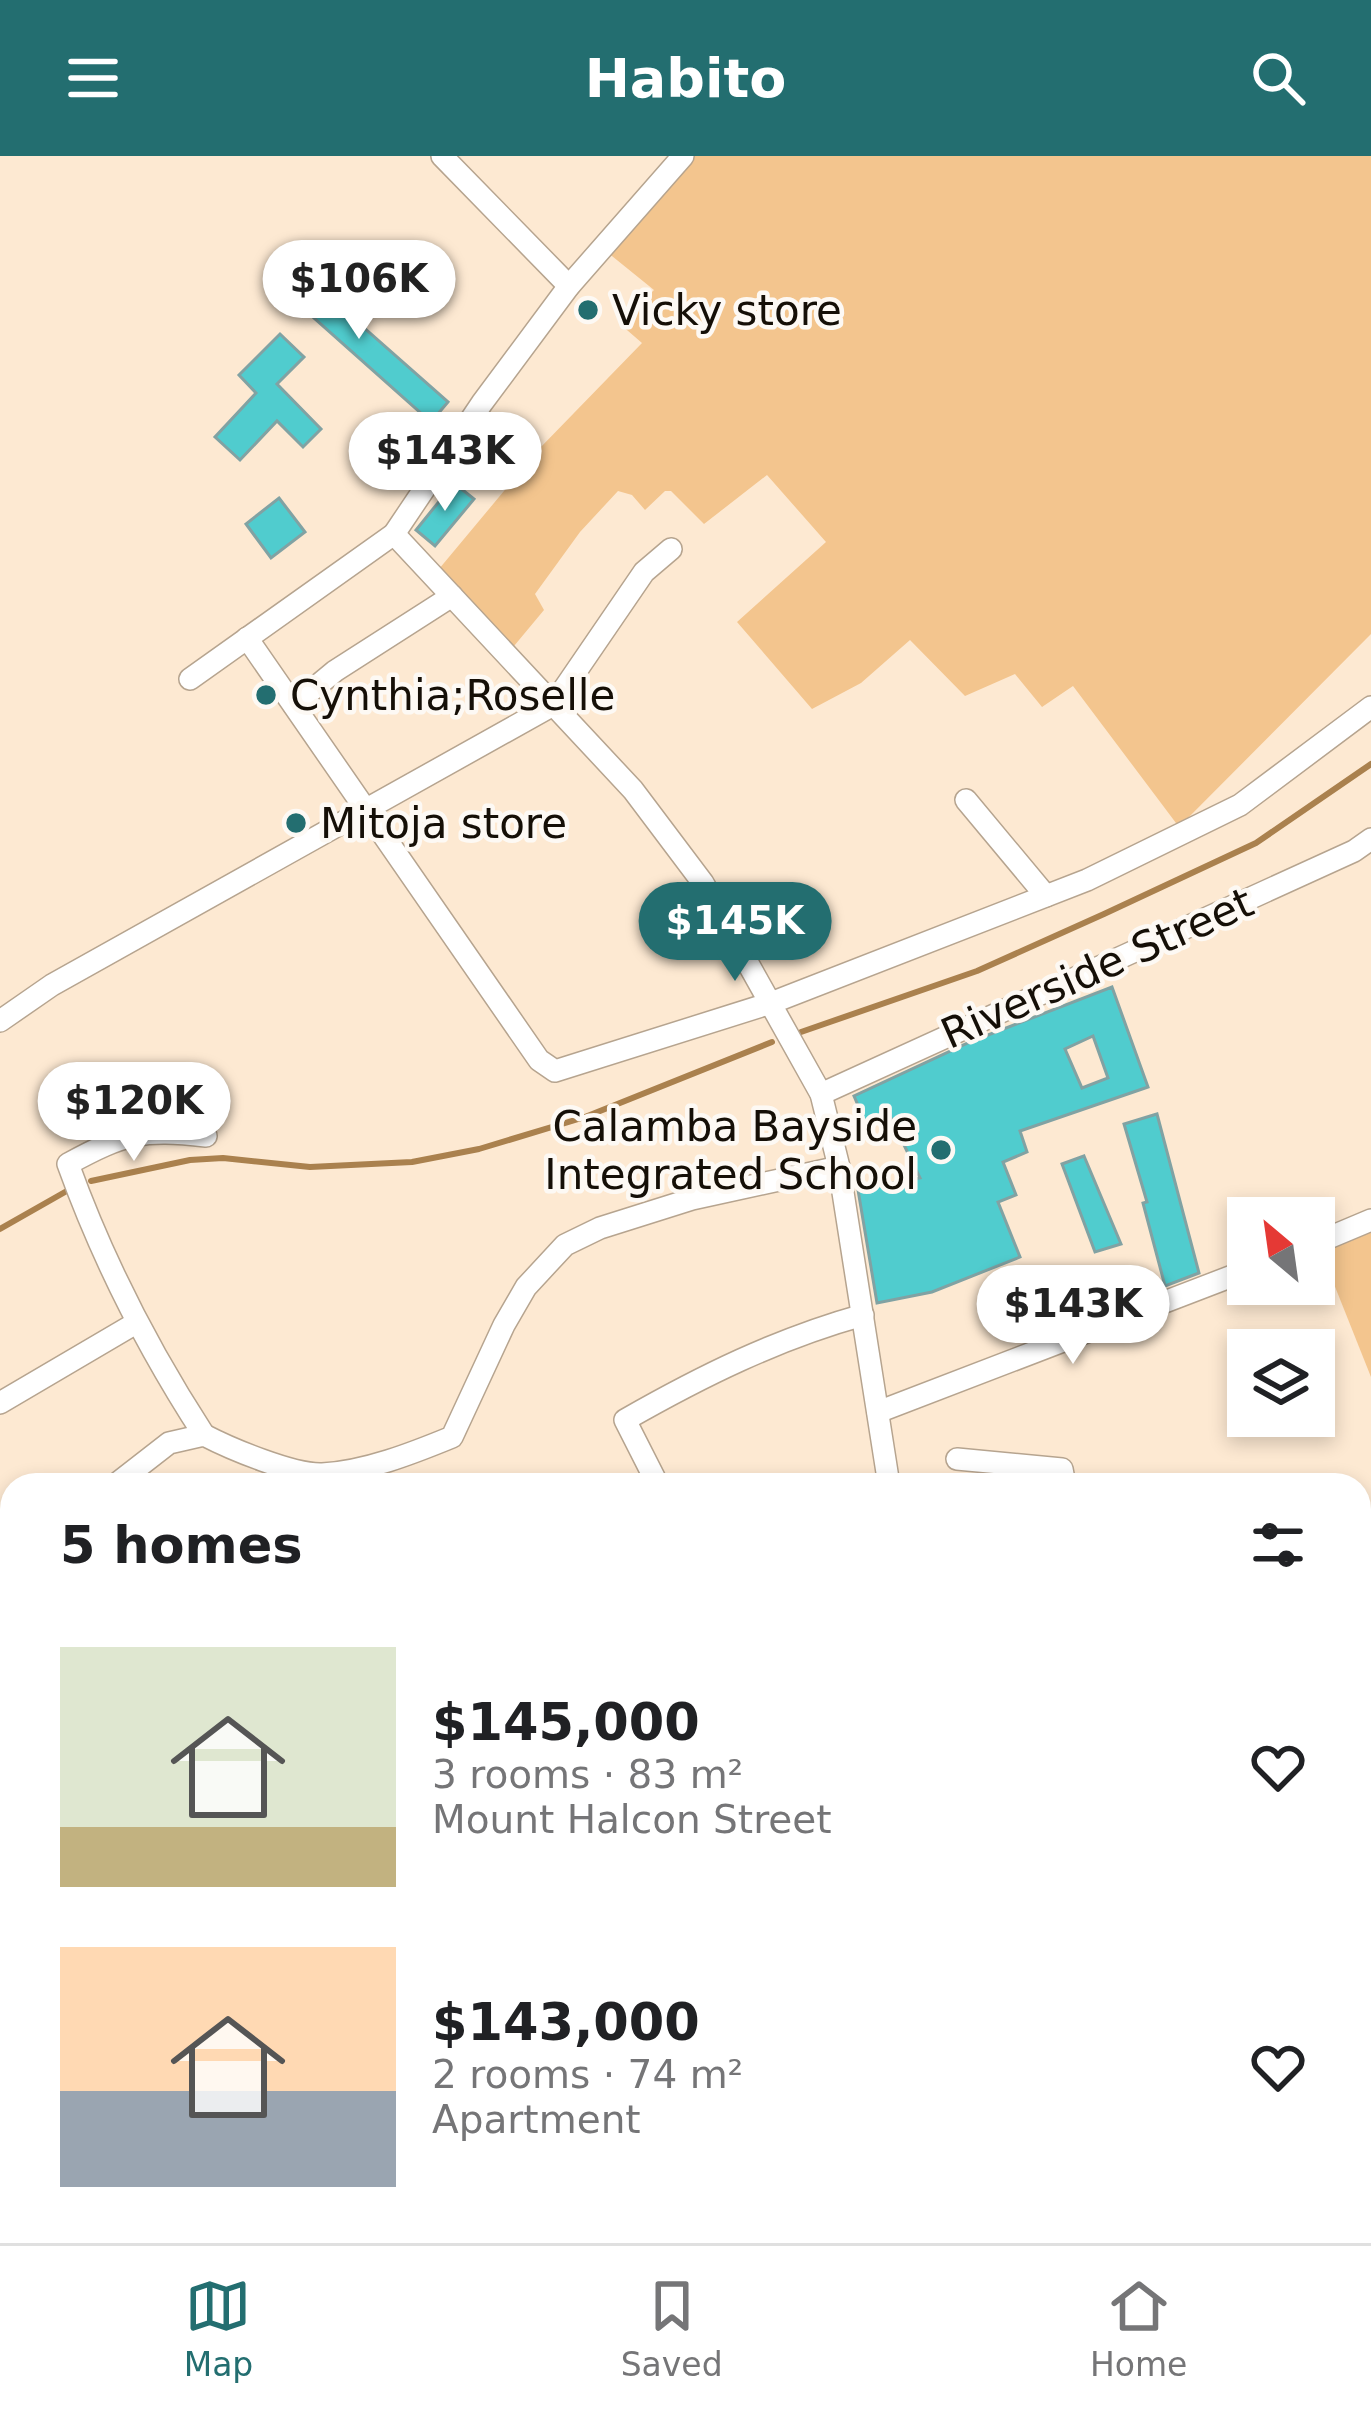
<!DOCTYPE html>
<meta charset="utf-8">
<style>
:root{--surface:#fff;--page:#f6f6f6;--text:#202124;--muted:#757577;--line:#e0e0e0;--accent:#236e70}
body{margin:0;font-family:"DejaVu Sans",sans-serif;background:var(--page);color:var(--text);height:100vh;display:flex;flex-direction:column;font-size:45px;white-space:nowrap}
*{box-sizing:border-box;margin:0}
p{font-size:39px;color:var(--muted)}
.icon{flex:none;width:66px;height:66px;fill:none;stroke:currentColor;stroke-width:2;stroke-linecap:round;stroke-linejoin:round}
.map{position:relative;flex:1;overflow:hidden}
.drawer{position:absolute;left:0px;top:1317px;width:1371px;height:771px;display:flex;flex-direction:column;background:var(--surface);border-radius:36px 36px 0 0;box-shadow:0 6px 18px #0003}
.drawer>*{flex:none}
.needle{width:78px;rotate:331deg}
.buttons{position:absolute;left:1227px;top:1041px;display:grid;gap:24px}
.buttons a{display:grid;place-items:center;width:108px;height:108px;border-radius:0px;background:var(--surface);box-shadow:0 6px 18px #0003;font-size:60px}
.price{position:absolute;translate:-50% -102px;padding:0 27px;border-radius:42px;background:#fff;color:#222;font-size:39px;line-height:78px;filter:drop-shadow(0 3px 6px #0008)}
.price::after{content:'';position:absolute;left:50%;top:72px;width:36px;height:27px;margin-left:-18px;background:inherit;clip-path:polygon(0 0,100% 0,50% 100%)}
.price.on{background:var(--accent);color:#fff}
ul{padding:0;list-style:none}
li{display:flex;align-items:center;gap:36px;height:300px;padding:0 60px}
li span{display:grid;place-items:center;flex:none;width:336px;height:240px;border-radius:0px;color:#555}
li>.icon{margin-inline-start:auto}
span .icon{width:144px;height:144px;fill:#fffc;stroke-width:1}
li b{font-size:51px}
h2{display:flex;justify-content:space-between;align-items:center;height:144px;padding:0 60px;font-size:51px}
header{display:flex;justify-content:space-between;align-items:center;height:156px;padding:0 60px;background:var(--accent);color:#fff;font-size:54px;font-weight:700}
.tabs{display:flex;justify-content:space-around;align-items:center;height:168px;border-top:3px solid var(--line);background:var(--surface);font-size:33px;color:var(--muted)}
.tabs a{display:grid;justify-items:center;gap:6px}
.tabs .on{color:var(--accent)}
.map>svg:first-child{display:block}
</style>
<header><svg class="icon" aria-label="menu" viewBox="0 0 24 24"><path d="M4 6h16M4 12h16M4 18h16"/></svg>Habito<svg class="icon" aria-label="search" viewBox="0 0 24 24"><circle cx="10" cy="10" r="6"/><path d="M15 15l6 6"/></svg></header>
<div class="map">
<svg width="1371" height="2087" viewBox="0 0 1371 2087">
<rect width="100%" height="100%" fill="#fde9d2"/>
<g fill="#f3c58e">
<path d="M693 0H1371V478L1179 671 1073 530 1042 551 1015 518 965 540 910 484 861 527 812 553 737 466 826 386 767 319 704 368 671 335H665L645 354 632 339 618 335 580 376 535 438 544 454 514 490 439 413 539 293 642 187 620 168 654 134 607 96Z"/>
<path d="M1371 1075V1221L1320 1093Z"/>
<path d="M1371 1496V1728L1359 1714V1562L1365 1532 1359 1527V1497Z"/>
<path d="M473 2076H602L612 2087H467Z"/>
</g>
<path fill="#eab26d" stroke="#aa814e" stroke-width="3" d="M1371 1788V2087H1182L1181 2076H1359V1804Z"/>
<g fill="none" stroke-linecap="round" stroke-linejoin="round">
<g stroke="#aa814e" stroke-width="6">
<path d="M801 876 977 815 1104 758 1256 687 1371 608"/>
<path d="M91 1025 190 1004 223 1002 310 1011 412 1006 479 993 585 961 772 886"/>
<path d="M0 1073 65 1036"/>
</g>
</g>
<g fill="#50ccce" stroke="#81a2a3" stroke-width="3" fill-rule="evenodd">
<path d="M286 110 325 143 328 140 448 246 431 266 306 155 302 160 268 130Z"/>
<path d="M280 178 304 201 277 228 321 273 303 291 277 265 240 304 215 281 256 237 239 219Z"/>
<path d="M454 327 474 343 435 390 416 374Z"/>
<path d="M279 342 305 376 271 402 246 368Z"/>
<path d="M1112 831 1148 931 1020 975 1027 996 1003 1006 1016 1039 998 1046 1020 1101 932 1136 877 1147 858 1034 920 1022 890 960 867 970 854 940 970 886ZM1093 880 1108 922 1082 932 1065 893Z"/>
<path d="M1157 958 1199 1117 1165 1130 1143 1047 1147 1046 1124 968Z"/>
<path d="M1084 1000 1121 1088 1095 1096 1062 1008Z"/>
</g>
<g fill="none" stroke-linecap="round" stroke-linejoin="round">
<g stroke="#b6a48f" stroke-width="24">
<g id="minor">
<path d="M442 0 569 130"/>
<path d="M394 378 633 634 703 727 821 938 839 1011 889 1329"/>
<path d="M247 482 539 904 555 915 771 847 1087 724 1240 649 1371 551"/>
<path d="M190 523 394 378 482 247 569 130 683 0"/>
<path d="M294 549 335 515 452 440"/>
<path d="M966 644 1046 740"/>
<path d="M0 865 52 829 553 549 644 416 671 393"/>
<path d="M821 938 1354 695 1371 683"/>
<path d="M1314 1088 1371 1064"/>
<path d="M0 1247 136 1167"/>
<path d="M878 1256 1248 1114"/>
<path d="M204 1279C148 1193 103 1105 68 1008 125 977 142 973 206 980"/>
<path d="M957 1303 1062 1313 1065 1329"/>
<path d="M115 1329 169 1287 204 1279C231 1293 293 1319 322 1318 365 1316 413 1297 452 1281L504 1169 526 1131 565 1089 600 1072 692 1043 839 1011"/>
<path d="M658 1329 625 1264C702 1220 777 1183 863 1159"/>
<path d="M0 1405 12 1412"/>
<path d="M1359 1525 1371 1524"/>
<path d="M1359 1562 1371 1567"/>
<path d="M3 1724 12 1737"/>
<path d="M0 1910 12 1901"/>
<path d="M45 2084 57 2076"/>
<path d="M129 2087 141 2076"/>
<path d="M300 2087 301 2076"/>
</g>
</g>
<use href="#minor" stroke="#fff" stroke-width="21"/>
</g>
<g fill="#236e70" stroke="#fdf9f4" stroke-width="4.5">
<circle cx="588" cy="154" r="12"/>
<circle cx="266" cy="539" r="12"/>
<circle cx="296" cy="667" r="12"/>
<circle cx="941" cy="994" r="12"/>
</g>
<g text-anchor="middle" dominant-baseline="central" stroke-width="9" stroke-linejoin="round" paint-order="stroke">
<g font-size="42" fill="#150f07" stroke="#fdf9f4" text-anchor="start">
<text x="612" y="154">Vicky store</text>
<text x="290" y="539">Cynthia;Roselle</text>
<text x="320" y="667">Mitoja store</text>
<text x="917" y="970" text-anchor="end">Calamba Bayside<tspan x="917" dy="48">Integrated School</tspan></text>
</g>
<g font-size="42" fill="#150f07" stroke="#fdf9f4">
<text transform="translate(1097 812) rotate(-24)">Riverside Street</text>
</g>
</g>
</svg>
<div class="buttons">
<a><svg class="needle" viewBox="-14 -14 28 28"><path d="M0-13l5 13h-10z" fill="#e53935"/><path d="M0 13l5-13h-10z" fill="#757577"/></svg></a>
<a><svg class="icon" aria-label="layers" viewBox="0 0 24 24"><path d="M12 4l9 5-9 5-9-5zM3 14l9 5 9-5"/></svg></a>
</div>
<b class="price" style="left:359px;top:186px">$106K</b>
<b class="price" style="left:445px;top:358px">$143K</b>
<b class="price on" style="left:735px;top:828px">$145K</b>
<b class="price" style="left:134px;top:1008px">$120K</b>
<b class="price" style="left:1073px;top:1211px">$143K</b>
<section class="drawer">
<h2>5 homes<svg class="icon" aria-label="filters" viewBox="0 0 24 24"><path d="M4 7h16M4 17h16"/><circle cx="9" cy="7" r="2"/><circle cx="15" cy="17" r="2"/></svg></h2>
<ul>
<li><span style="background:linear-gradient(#dfe7d0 75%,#c2b280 0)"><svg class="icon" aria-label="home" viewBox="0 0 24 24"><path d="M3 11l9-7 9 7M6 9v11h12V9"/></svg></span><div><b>$145,000</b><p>3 rooms · 83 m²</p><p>Mount Halcon Street</p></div><svg class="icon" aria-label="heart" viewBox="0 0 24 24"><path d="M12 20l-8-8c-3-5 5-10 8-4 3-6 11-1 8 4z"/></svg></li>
<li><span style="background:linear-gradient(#ffd9b3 60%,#9aa5b1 0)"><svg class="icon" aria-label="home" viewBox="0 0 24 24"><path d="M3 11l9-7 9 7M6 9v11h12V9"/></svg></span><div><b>$143,000</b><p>2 rooms · 74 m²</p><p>Apartment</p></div><svg class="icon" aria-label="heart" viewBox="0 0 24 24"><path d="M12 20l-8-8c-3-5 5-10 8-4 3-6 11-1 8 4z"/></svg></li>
</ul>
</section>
</div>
<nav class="tabs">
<a class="on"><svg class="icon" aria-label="map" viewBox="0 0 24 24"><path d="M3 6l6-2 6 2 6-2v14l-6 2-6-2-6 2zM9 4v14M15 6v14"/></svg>Map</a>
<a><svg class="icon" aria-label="saved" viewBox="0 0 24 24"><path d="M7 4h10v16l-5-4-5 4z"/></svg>Saved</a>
<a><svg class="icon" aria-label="home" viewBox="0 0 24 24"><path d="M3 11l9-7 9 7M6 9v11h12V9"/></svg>Home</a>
</nav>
